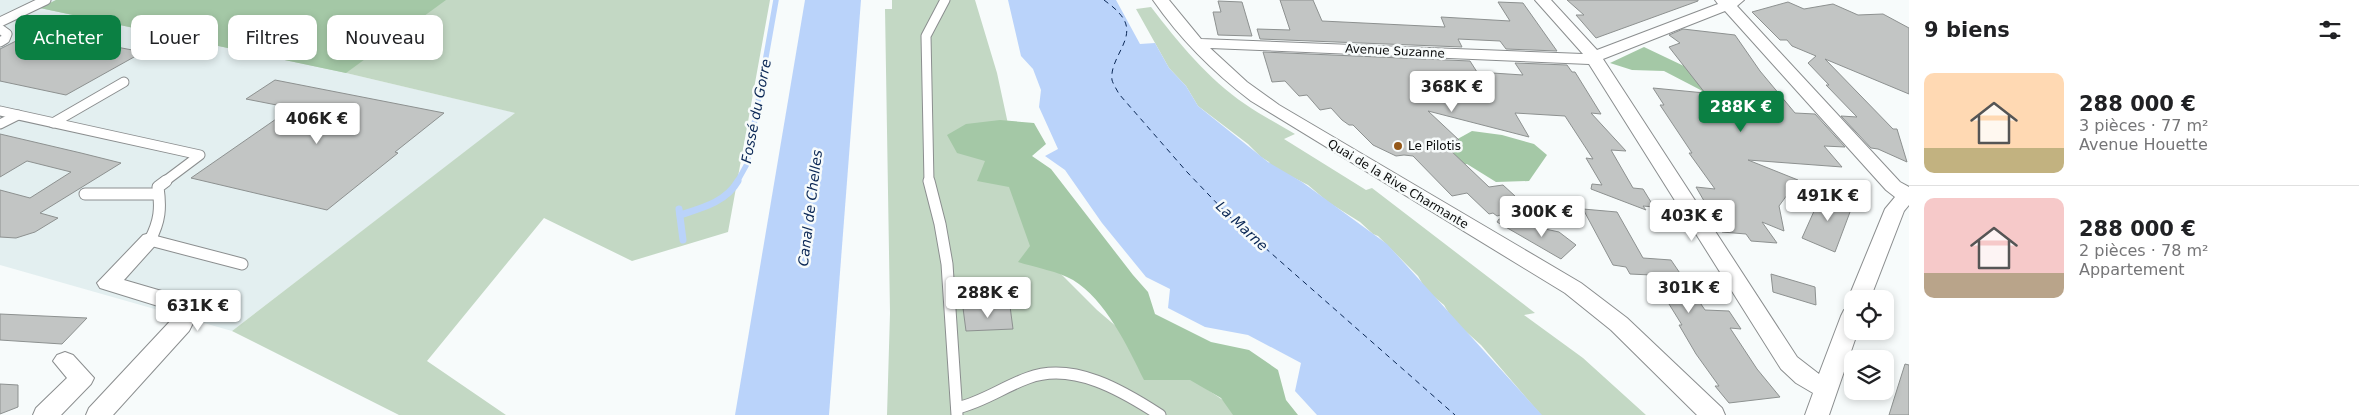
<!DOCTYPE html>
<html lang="fr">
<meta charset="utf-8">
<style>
:root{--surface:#fff;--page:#f6f6f6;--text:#202124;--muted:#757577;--line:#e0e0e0;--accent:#0b8043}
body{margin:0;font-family:"DejaVu Sans",sans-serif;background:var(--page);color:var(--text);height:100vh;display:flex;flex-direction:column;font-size:19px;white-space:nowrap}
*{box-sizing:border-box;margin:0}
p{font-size:16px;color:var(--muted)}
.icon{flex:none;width:28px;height:28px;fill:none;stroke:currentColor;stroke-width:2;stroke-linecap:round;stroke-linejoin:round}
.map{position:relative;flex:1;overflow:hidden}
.details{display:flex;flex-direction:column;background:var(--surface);width:450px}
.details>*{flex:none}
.top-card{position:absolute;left:15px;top:15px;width:475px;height:45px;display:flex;gap:10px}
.tools{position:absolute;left:1844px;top:290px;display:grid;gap:10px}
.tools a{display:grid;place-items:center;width:50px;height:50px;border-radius:10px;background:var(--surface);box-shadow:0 2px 8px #0003;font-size:25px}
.price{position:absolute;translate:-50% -42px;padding:0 11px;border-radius:5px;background:#fff;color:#222;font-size:16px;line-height:32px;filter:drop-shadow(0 1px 2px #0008)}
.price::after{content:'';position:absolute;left:50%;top:30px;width:15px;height:11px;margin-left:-8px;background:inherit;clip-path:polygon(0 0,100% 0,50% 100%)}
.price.current{background:var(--accent);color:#fff}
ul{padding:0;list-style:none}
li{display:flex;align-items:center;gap:15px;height:125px;padding:0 15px}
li+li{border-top:1px solid var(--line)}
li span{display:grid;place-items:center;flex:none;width:140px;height:100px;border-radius:10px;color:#555}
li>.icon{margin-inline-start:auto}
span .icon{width:60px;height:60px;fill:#fffc;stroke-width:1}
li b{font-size:21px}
h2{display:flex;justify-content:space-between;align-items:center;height:60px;padding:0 15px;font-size:21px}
.chip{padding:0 18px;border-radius:10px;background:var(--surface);box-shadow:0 2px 8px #0003;font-size:18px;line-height:45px}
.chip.current{background:var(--accent);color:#fff}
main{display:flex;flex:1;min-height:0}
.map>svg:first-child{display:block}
</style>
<main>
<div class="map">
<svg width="1909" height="415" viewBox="0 0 1909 415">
<rect width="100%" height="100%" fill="#f7fbfb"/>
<path fill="#e3eff0" d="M0 0H56L41 7 346 73 516 113 232 331 0 265Z"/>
<g fill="#c3d8c4">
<path d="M56 0H770L728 232 632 261 544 218 427 361 506 415H399L232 331 515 113 346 73 40 8Z"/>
<path d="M892 0H975L997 73 1016 161 1048 261 1097 310 1145 351 1177 369 1245 415H887L890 313 885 9H892Z"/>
<path d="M1151 7C1178 42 1208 79 1245 104 1261 115 1278 124 1295 134L1284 139 1366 190 1372 188 1535 313 1524 315 1583 358 1646 415H1541L1481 345 1453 320 1444 305 1426 290 1418 276 1378 236 1373 234 1360 222 1328 202 1308 185 1271 166 1269 162 1261 157 1248 144 1198 106 1186 86 1169 68 1136 9Z"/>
</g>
<g fill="#a4c8a6">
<path d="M56 0H446L346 73 40 8Z"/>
<path d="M1644 47 1686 67 1716 98 1664 71 1632 70 1610 63Z"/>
<path d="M1000 120 1034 123 1046 144 1032 156 1051 169 1133 275 1148 292 1155 314 1211 342 1249 350 1278 370 1286 400 1298 415H1233L1221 398 1190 380H1144C1128 347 1105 299 1073 280 1060 272 1034 267 1018 262L1030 246 1009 187 977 181 985 161 957 153 947 135 966 124Z"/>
<path d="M1472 131 1502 135 1534 144 1547 155 1529 181 1496 182 1467 164 1442 167 1427 156Z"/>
</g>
<g fill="#bad3fa">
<path d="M805 0H861L829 415H735Z"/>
<path d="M1008 0H1116L1140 44 1155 43 1169 68 1186 86 1198 106 1268 162 1302 182 1387 244 1542 415H1317L1295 391 1301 363 1248 335 1205 327 1168 308 1170 289 1146 277 1102 223 1065 170 1045 156 1058 149 1039 107 1041 90 1033 69 1021 56Z"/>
</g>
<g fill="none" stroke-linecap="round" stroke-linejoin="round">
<path stroke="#bad3fa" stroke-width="5.5" d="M737 182 747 164 776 0"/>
<g stroke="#bad3fa" stroke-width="7">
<path d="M679 209 683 240"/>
<path d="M680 215C702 208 726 202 738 181"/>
</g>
<path stroke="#0a2755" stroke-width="1" stroke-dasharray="5.5 4.5" stroke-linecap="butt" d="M1104 0C1109 4 1115 8 1119 13 1141 36 1109 56 1112 80 1113 84 1117 90 1119 94L1187 172 1230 217 1455 415"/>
</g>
<g fill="#c2c5c4" stroke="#8d9190">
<path d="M1280 0H1313L1322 21 1445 27 1441 17 1510 21 1498 2 1523 3 1557 51 1506 49 1500 41 1458 39 1462 47 1260 39 1257 29 1290 30Z"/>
<path d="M1567 0H1698V1L1596 38 1576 15H1584Z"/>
<path d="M1218 1 1242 2 1252 36 1218 35 1213 12H1221Z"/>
<path d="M1788 2 1804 9 1833 4 1858 15 1883 14 1909 28V94L1825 59 1893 129H1897L1907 162 1878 149 1871 148 1841 116 1857 117 1826 85H1829L1808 63 1816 56 1792 46 1787 40H1780L1752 12Z"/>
<path d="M1683 29 1735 35 1760 71 1795 113 1815 114 1845 147 1824 146 1842 167 1748 160 1798 180 1779 206 1784 231 1762 222 1777 243 1751 241 1746 234 1722 232 1696 187 1715 189 1689 153H1692L1660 105H1664L1653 88 1705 93 1669 47 1680 43 1669 35Z"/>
<path d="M36 31 58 36 143 52 66 95 0 81V49Z"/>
<path d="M1263 52 1470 61 1477 72 1523 75 1515 63 1567 65 1572 72H1575L1601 114 1591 113 1626 151 1611 150 1633 188 1643 189 1654 207 1643 206 1646 210 1591 189 1592 184 1602 185 1586 158 1593 159 1565 116 1515 113 1529 137 1428 111 1459 140 1455 141 1460 146 1448 148 1489 187 1503 185 1528 208 1497 216 1493 213 1489 214 1467 193 1452 196 1413 156 1404 155 1396 156 1373 145 1353 125H1349L1342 120 1331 108 1320 110 1307 95 1299 96 1285 81 1272 82Z"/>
<path d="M275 80 444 113 395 152 398 153 327 210 191 178 292 108 246 99Z"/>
<path d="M0 134 81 153 121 163 40 213 58 218 35 232 16 238 0 237V190L30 198 71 172 27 161 0 177Z"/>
<path d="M1823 191 1853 204 1835 252 1802 238Z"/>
<path d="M1583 209 1617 212 1643 258 1671 260 1705 310 1729 311 1741 329 1730 328 1757 369 1780 397 1729 403 1715 386H1719L1696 354 1679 325H1682L1651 275 1630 274 1626 267 1613 265Z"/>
<path d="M1499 219 1559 232 1576 245 1561 259 1497 222Z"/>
<path d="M1771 274 1815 287 1816 305 1773 292Z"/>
<path d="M1010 306 1013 329 966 331 963 308Z"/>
<path d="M0 314 87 318 62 344 0 340Z"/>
<path d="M1905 364 1909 365V415H1889Z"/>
<path d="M0 384 18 385V407L0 414Z"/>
</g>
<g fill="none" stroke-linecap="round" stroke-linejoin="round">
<g stroke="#8b8e8f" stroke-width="11">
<g id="service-far1">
<path d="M0 22 46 0"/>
<path d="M0 29 7 34 5 39 0 42"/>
<path d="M0 111 200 155 164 182"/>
<path d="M53 123 124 82"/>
<path d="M0 124 18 115"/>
<path d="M929 182 926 36 945 0"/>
</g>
</g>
<g stroke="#8b8e8f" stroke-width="13">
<g id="service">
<path d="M166 181 158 187C161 208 160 221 150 240L242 264"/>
<path d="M929 181 940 224 947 264 957 415"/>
<path d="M85 194H158"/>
<path d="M957 408C983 402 1003 387 1028 378 1073 361 1123 391 1160 415"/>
</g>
</g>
<g stroke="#8b8e8f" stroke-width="2">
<g id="minor">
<path d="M1153 0H1169L1201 39 1583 54 1535 0H1551L1597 50 1718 4 1715 0H1744L1737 6 1900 182 1909 187V205L1904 211 1870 299H1852V305L1848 299 1885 209 1895 197 1886 190 1725 11 1603 59 1797 357 1819 374 1841 316 1844 310 1852 308V331H1858L1829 415H1805L1813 393 1796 383 1781 369 1589 64 1210 48 1247 82 1279 105 1581 283 1627 318 1722 408 1725 415H1697L1611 330 1565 293 1251 101C1213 72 1180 39 1153 0Z"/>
<path d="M150 233 157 235 160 240 124 280 189 299 196 317 189 331 113 415H86L89 408 174 317 171 310 100 288 97 283 143 235Z"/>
<path d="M65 352 73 355 94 378 91 384 61 415H33L36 408 67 378 53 361 57 355Z"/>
</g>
</g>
<use href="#service-far1" stroke="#fff" stroke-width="9"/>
<use href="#service" stroke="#fff" stroke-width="11"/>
<use href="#minor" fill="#fff" fill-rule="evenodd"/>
</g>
<circle fill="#945819" stroke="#f7fbfb" stroke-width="2" cx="1398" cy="146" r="5"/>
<g text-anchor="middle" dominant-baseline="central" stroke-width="5" stroke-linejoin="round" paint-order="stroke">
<g font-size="12" fill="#0b0c0c" stroke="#f7fbfb">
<text transform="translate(1395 51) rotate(3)">Avenue Suzanne</text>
<text transform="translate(1398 184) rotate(31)">Quai de la Rive Charmante</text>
</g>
<g font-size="12" fill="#0b0c0c" stroke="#f7fbfb" text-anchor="start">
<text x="1408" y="146">Le Pilotis</text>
</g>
<g font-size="14" font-style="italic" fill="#0a2755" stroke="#f7fbfb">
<text transform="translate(756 111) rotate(-79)">Fossé du Gorre</text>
<text transform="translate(810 208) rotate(-83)">Canal de Chelles</text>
<text transform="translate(1242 226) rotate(43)">La Marne</text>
</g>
</g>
</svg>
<div class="tools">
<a><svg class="icon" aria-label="locate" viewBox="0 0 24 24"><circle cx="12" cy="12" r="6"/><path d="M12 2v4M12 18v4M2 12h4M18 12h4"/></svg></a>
<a><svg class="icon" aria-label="layers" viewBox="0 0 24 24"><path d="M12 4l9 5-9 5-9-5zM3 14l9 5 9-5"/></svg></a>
</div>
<b class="price" style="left:1452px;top:113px">368K €</b>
<b class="price current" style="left:1741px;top:133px">288K €</b>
<b class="price" style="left:317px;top:145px">406K €</b>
<b class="price" style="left:1828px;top:222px">491K €</b>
<b class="price" style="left:1542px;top:238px">300K €</b>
<b class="price" style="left:1692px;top:242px">403K €</b>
<b class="price" style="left:1689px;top:314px">301K €</b>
<b class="price" style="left:988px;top:319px">288K €</b>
<b class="price" style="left:198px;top:332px">631K €</b>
<div class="top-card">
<a class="chip current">Acheter</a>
<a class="chip">Louer</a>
<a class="chip">Filtres</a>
<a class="chip">Nouveau</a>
</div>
</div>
<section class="details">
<h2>9 biens<svg class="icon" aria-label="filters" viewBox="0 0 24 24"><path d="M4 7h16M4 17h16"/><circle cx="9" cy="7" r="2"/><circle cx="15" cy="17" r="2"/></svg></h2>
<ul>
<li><span style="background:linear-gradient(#ffd9b3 75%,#c2b280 0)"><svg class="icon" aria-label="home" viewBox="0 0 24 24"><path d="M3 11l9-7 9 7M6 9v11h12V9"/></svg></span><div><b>288 000 €</b><p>3 pièces · 77 m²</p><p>Avenue Houette</p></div></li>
<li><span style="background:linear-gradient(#f6c9c9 75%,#b9a48a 0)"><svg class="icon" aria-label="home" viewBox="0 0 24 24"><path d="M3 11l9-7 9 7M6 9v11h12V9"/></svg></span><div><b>288 000 €</b><p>2 pièces · 78 m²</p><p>Appartement</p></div></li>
</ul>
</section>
</main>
